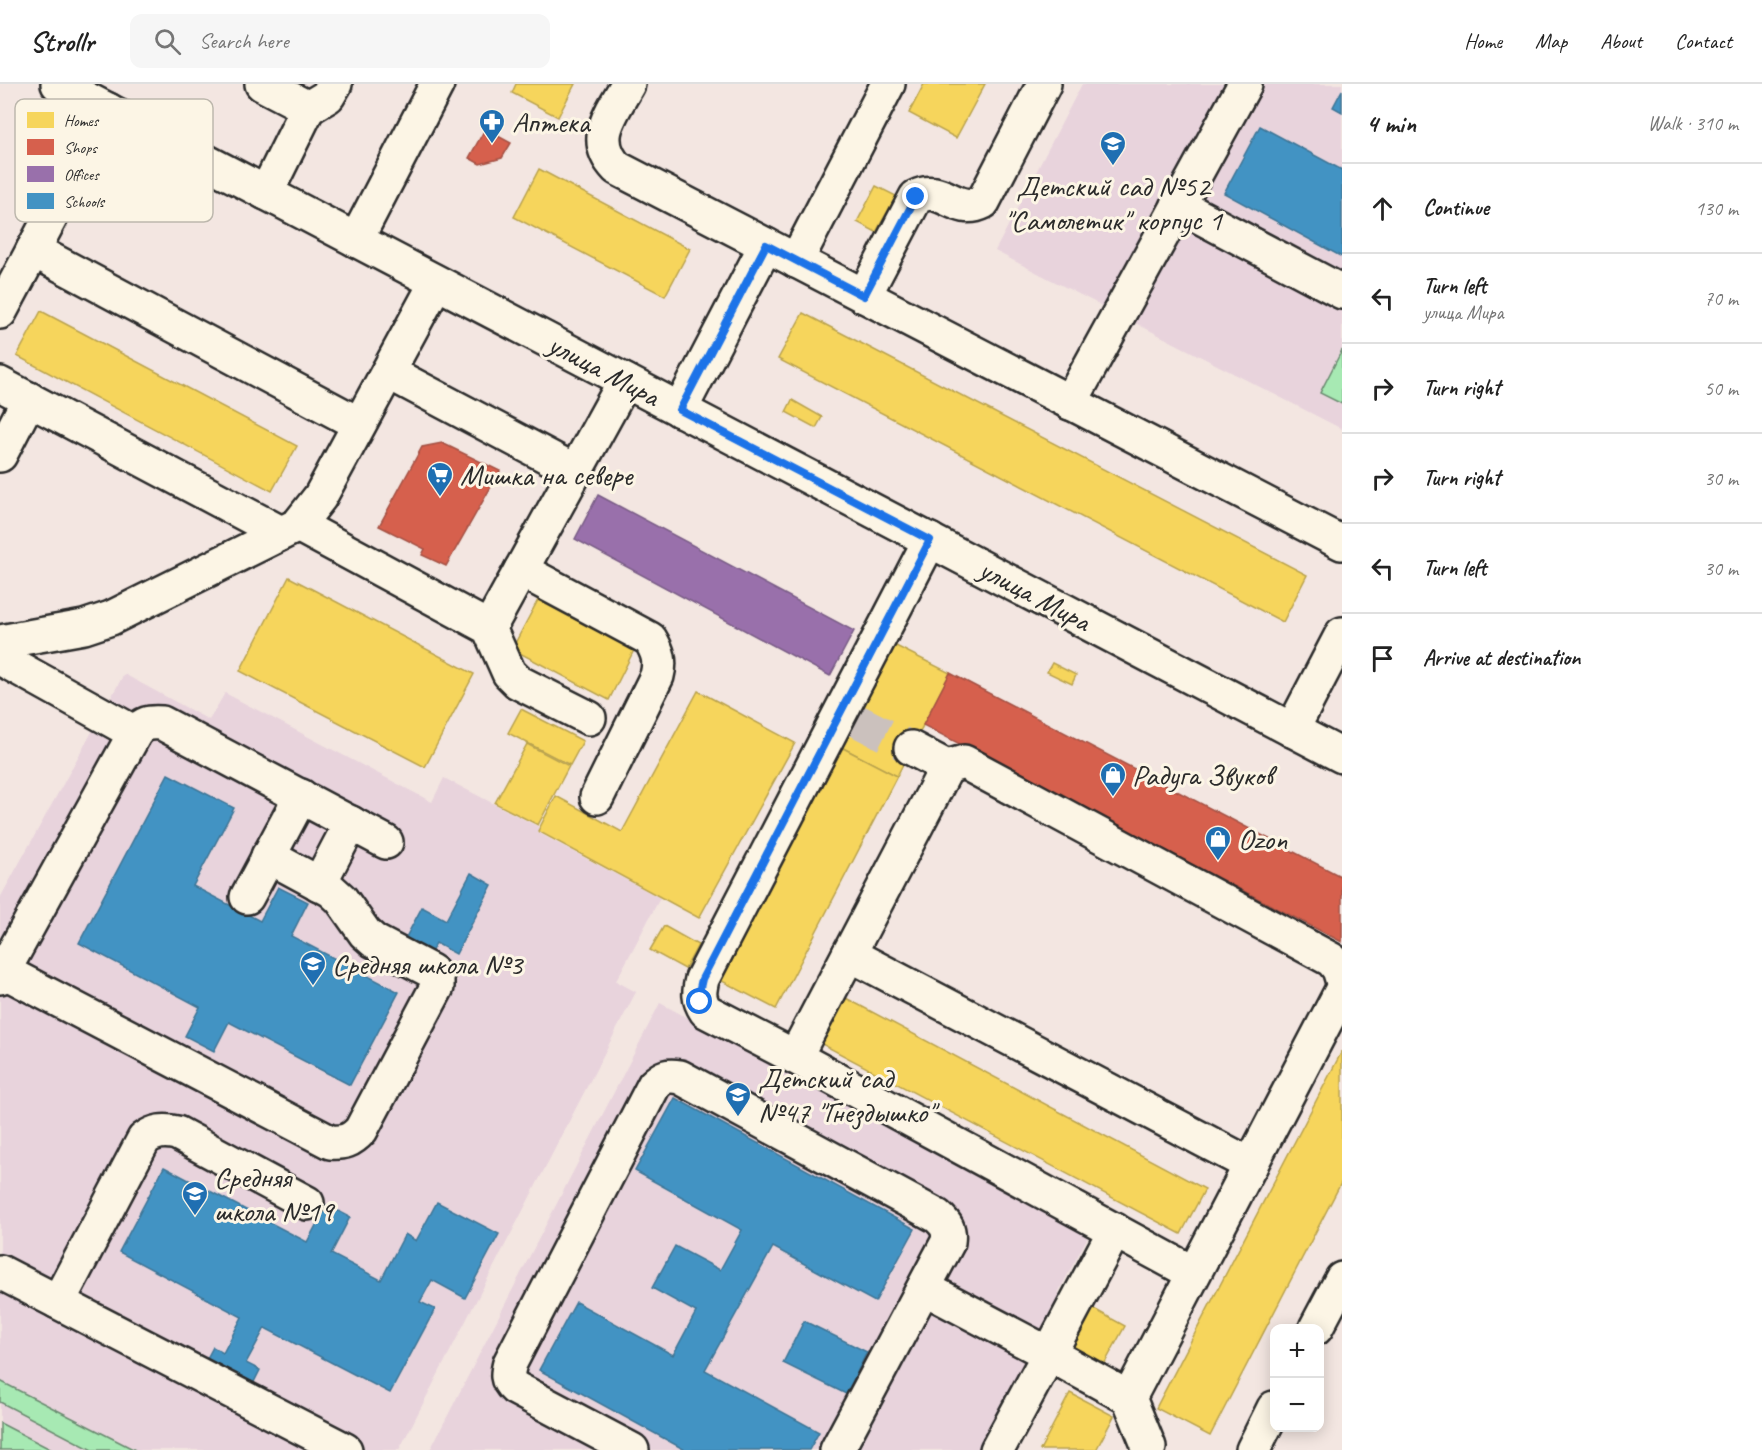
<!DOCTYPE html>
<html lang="en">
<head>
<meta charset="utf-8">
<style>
  body { margin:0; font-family:Caveat,sans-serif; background:#f6f6f6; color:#222 }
  .controls { position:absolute; right:18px; bottom:18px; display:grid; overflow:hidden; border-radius:12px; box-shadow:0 3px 15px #0003 }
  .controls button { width:54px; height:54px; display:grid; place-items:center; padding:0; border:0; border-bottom:2px solid #e0e0e0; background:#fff; color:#222; font:30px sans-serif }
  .stop { position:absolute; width:18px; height:18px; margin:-14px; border:4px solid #1a73e8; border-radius:50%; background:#fff }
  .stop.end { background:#1a73e8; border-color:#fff; box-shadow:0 2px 6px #0008 }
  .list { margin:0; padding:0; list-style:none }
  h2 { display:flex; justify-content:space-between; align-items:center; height:78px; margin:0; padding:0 24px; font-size:26px }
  h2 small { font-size:20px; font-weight:400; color:#767676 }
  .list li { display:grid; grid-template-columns:39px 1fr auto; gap:18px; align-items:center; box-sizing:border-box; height:90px; padding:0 24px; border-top:2px solid #e0e0e0 }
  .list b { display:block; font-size:22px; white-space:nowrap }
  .list p { margin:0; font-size:20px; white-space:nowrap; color:#767676 }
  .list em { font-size:20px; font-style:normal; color:#767676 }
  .icon { flex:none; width:33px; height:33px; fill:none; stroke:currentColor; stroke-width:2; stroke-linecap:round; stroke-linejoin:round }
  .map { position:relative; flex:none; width:1342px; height:1366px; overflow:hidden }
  header { display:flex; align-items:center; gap:36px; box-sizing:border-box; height:84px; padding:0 30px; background:#fff; border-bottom:2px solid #e0e0e0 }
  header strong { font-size:28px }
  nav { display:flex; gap:33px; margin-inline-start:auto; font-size:21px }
  .search { width:420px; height:54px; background:#f6f6f6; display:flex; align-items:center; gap:15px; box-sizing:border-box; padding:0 21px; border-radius:12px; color:#767676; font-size:22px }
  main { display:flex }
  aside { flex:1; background:#fff }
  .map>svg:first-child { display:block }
  .built { fill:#e8d3dc }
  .green { fill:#a7e9b3; stroke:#698a6f; stroke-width:1.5 }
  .homes { fill:#f6d55c; stroke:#b9a24d; stroke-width:1.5 }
  .shops { fill:#d6604d; stroke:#a35043; stroke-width:1.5 }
  .offices { fill:#9970ab; stroke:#785b85; stroke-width:1.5 }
  .schools { fill:#4393c3; stroke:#3c7495; stroke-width:1.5 }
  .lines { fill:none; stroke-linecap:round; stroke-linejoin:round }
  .minor-tunnel { stroke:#cbc1bd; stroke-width:33; stroke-dasharray:33 16; stroke-linecap:butt }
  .minor-casing { stroke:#2b2b2b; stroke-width:38 }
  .major-casing { stroke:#2b2b2b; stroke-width:38 }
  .minor { stroke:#fcf5e5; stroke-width:33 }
  .major { stroke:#fcf5e5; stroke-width:33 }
  .route { stroke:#1a73e8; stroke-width:8 }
  .labels { text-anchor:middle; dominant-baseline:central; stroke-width:6; stroke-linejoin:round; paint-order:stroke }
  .poi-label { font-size:30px; fill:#2b2b2b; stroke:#fcf5e5; text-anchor:start }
  .street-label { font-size:30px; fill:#2b2b2b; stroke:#fcf5e5 }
  .key { fill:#fcf5e5; stroke:#bdb8ad; stroke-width:1.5 }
  .key-label { font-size:16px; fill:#2b2b2b }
</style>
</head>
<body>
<header>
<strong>Strollr</strong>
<div class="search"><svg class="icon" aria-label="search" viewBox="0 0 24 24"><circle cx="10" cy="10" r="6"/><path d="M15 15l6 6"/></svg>Search here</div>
<nav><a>Home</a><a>Map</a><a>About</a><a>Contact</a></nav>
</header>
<main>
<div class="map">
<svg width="1342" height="1366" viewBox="0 0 1342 1366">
  <rect width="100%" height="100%" fill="#f3e6e1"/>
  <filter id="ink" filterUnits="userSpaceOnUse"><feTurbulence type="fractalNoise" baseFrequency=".0167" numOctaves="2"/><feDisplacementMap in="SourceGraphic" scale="12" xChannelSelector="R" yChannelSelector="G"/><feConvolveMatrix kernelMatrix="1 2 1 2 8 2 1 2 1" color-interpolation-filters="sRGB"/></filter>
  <g filter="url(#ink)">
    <g class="built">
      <path d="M 1082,0 L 1342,0 L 1342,345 L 995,167 Z"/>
      <path d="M 124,590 L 209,636 L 225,609 L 432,718 L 444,694 L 539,743 L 537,748 L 660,814 L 616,897 L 636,908 L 399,1366 L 0,1366 L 0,814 Z"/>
      <path d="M 660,919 L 1090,1149 L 1058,1209 L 1061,1219 L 983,1366 L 430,1366 Z"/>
    </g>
    <g class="green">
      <path d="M 1342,266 L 1342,320 L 1320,309 Z"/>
      <path d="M 0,1297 L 135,1366 L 92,1366 L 0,1318 Z"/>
      <path d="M 0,1339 L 52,1366 L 0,1366 Z"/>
    </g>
    <g class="homes">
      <path d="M 516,0 L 575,0 L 558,33 L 512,9 Z"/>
      <path d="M 924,0 L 985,0 L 956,54 L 909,29 Z"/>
      <path d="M 539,85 L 690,165 L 665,212 L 514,133 Z"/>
      <path d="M 876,102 L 896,112 L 876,148 L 857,138 Z"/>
      <path d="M 41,227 L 297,362 L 272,407 L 17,272 Z"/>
      <path d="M 803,229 L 1307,491 L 1283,538 L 778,275 Z"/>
      <path d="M 792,316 L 822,333 L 816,344 L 786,328 Z"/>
      <path d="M 289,493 L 474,590 L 425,683 L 240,587 Z"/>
      <path d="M 538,516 L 634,566 L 609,616 L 512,565 Z"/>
      <path d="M 894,561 L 950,589 L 897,692 L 841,663 Z"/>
      <path d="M 1052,579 L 1076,591 L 1072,600 L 1047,588 Z"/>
      <path d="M 698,607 L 795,659 L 699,834 L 538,747 L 556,712 L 622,748 Z"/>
      <path d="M 521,625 L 583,657 L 570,681 L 508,649 Z"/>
      <path d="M 527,660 L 569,682 L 538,741 L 495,719 Z"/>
      <path d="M 841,663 L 897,692 L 776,925 L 720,896 Z"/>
      <path d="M 664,842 L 698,861 L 685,885 L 650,866 Z"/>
      <path d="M 842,912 L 1205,1105 L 1181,1150 L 818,958 Z"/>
      <path d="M 1342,967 L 1342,1097 L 1210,1352 L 1156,1324 Z"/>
      <path d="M 1092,1224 L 1125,1242 L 1101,1286 L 1069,1268 Z"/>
      <path d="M 1070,1309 L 1114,1332 L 1096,1366 L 1040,1366 Z"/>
    </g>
    <g class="shops">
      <path d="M 485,45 L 511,59 L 502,74 L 480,80 L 469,74 Z"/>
      <path d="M 442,359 L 500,387 L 446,482 L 422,471 L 425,465 L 379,442 L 422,363 Z"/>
      <path d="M 950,589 L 1342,793 L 1342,858 L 923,641 Z"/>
    </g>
    <path class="offices" d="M 598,411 L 854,547 L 830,592 L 575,455 Z"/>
    <g class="schools">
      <path d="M 1342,6 L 1342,28 L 1333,23 Z"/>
      <path d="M 1260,42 L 1342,86 L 1342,173 L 1224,109 Z"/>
      <path d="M 168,690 L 234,724 L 193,802 L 260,837 L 278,803 L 308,818 L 291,852 L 399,908 L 350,1001 L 229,938 L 214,967 L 185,952 L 200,923 L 79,859 Z"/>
      <path d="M 471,789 L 492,801 L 456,870 L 436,859 L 429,872 L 403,859 L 422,823 L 446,836 Z"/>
      <path d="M 675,1014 L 915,1145 L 875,1218 L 773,1163 L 705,1286 L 819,1348 L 809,1366 L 685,1366 L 539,1286 L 576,1218 L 673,1271 L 696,1228 L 652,1204 L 675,1162 L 720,1186 L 742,1146 L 635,1087 Z"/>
      <path d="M 164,1083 L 307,1158 L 327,1121 L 350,1133 L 331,1170 L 381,1196 L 405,1150 L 416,1157 L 437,1118 L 499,1150 L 465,1214 L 432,1196 L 420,1218 L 435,1225 L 390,1309 L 265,1244 L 246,1279 L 260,1286 L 251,1304 L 204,1280 L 213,1263 L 223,1269 L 242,1233 L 119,1168 Z"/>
      <path d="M 804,1237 L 867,1268 L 846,1310 L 783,1279 Z"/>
    </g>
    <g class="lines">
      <path class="minor-tunnel" d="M 856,636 L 911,664"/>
      <defs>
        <g id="minor">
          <path d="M 262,0 L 308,24 L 328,12 L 335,0"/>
          <path d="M 628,0 C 612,29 589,55 617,84 L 1342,459"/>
          <path d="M 266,109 L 308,24"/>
          <path d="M 1178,121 L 1342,208"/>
          <path d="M 356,156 L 437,0"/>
          <path d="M 33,166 L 359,340"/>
          <path d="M 796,177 L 888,0"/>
          <path d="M 864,212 L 916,113 C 943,99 955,132 983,118 L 1044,0"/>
          <path d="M 0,228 L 108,26"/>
          <path d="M 388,288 L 575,387"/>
          <path d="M 0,300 L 281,449"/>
          <path d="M 1070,319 L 1245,0"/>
          <path d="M 680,326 L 766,161"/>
          <path d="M 0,371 L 29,315"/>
          <path d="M 298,441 L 489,544 L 509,589 L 518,598 L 589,634"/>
          <path d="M 521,486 L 650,555 C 658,568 661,577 657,592 L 597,713"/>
          <path d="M 489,544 L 625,297"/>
          <path d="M 0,558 L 84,543 L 111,534 L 298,441 L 320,413 L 436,199"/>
          <path d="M 0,574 L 135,649"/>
          <path d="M 1292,646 L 1342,550"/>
          <path d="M 911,664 L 947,683 L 964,678 L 1332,876 L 1339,885 L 1342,895"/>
          <path d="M 947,683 L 795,973 L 1193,1189"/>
          <path d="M 319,800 L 351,739"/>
          <path d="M 247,813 L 301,712"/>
          <path d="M 849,870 L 1251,1081"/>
          <path d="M 3,887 L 330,1058 C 344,1059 351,1057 361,1046 L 437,903 L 437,895 L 431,887 L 374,857 L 365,849 L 341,815 L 331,806 L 268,772"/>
          <path d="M 0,893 L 135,649 C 143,639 149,638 162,639 L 386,758"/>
          <path d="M 795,973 L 706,927 C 698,915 699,908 702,895 L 930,456"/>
          <path d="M 0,1188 L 345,1366"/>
          <path d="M 924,1204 L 1049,1270 L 1115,1146"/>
          <path d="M 58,1218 L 144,1055 C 155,1047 164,1046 177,1049 L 307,1119"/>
          <path d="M 1316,1244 L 1342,1195"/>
          <path d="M 1129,1314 L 1342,906"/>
          <path d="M 632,1366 L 515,1304 C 506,1296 507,1290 510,1279 L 654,1001 C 663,992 668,991 680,993 L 937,1132 C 946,1140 950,1145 948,1158 L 837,1366"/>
          <path d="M 997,1366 L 1049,1270 L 1129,1314 L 1149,1363 L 1148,1366"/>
          <path d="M 1253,1366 L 1274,1324"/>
        </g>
        <path id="major" d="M 58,0 L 1342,672"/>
      </defs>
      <use href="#minor" class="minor-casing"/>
      <use href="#major" class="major-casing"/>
      <use href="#minor" class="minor"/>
      <use href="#major" class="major"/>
    </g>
  </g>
  <g class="lines" filter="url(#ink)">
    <path class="route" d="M 700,918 L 699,908 L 702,895 L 930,456 L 680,326 L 766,161 L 864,212 L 916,113"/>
  </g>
  <defs>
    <symbol id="pharmacy-pin" viewBox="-11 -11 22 30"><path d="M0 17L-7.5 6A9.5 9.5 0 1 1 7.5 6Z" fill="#1f6fb2" stroke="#fcf5e5"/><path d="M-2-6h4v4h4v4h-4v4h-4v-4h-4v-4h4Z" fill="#fff"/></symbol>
    <symbol id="school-pin" viewBox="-11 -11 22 30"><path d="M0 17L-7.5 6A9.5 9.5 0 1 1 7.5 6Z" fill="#1f6fb2" stroke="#fcf5e5"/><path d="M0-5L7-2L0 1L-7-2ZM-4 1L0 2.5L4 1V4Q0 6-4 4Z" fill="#fff"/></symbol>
    <symbol id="supermarket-pin" viewBox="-11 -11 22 30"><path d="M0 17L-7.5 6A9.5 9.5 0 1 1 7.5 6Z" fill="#1f6fb2" stroke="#fcf5e5"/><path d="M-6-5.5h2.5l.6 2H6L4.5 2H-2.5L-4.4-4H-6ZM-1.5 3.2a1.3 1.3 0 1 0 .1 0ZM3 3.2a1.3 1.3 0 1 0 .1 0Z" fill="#fff"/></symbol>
    <symbol id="shop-pin" viewBox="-11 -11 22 30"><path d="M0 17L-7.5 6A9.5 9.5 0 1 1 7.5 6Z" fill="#1f6fb2" stroke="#fcf5e5"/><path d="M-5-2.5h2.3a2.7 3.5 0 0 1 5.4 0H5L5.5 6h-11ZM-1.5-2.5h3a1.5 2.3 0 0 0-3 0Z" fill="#fff"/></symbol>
  </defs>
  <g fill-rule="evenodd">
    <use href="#pharmacy-pin" x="477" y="23" width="30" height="40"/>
    <use href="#school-pin" x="1098" y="45" width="30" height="40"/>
    <use href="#supermarket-pin" x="425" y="376" width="30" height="40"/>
    <use href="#shop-pin" x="1098" y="676" width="30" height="40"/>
    <use href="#shop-pin" x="1203" y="740" width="30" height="40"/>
    <use href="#school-pin" x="298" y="865" width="30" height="40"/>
    <use href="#school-pin" x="723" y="996" width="30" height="40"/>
    <use href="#school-pin" x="180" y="1095" width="30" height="40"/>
  </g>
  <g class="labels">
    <g class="poi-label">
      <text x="512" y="38">Аптека</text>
      <text x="1113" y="102" text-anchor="middle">Детский сад №52<tspan x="1113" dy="34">"Самолетик" корпус 1</tspan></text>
      <text x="460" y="391">Мишка на севере</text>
      <text x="1132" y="691">Радуга Звуков</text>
      <text x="1238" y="755">Ozon</text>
      <text x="332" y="880">Средняя школа №3</text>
      <text x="758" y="994">Детский сад<tspan x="758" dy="34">№47 "Гнездышко"</tspan></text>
      <text x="214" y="1093">Средняя<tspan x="214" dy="34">школа №19</tspan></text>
    </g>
    <g class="street-label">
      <text transform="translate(604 286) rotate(28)">улица Мира</text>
      <text transform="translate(1035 511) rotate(28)">улица Мира</text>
    </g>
  </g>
  <rect x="15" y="15" width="198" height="123" rx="9" class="key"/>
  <rect x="27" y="28" width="27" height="16" fill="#f6d55c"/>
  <rect x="27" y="55" width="27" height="16" fill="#d6604d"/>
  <rect x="27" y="82" width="27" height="16" fill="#9970ab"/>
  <rect x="27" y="109" width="27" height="16" fill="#4393c3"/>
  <g class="key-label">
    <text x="64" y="42">Homes</text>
    <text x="64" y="69">Shops</text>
    <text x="64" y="96">Offices</text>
    <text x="64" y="123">Schools</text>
  </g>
</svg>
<div class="controls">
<button>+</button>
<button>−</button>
</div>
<div class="stop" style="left:700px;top:918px"></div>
<div class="stop end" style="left:916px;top:113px"></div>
</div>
<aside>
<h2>4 min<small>Walk · 310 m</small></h2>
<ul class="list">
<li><svg class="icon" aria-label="ahead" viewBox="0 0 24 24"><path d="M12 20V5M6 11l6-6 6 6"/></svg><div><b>Continue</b></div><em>130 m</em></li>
<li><svg class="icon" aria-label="left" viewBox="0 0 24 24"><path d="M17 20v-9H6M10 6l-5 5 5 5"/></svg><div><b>Turn left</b><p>улица Мира</p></div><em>70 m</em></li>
<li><svg class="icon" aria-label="right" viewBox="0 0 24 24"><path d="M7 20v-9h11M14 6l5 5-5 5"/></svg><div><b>Turn right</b></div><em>50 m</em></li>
<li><svg class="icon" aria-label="right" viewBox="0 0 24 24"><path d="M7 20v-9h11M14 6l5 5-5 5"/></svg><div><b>Turn right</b></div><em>30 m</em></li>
<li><svg class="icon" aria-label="left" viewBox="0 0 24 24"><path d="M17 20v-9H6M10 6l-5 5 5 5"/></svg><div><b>Turn left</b></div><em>30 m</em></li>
<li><svg class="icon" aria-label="arrive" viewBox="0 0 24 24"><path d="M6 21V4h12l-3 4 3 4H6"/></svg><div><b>Arrive at destination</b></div></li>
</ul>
</aside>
</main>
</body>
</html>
